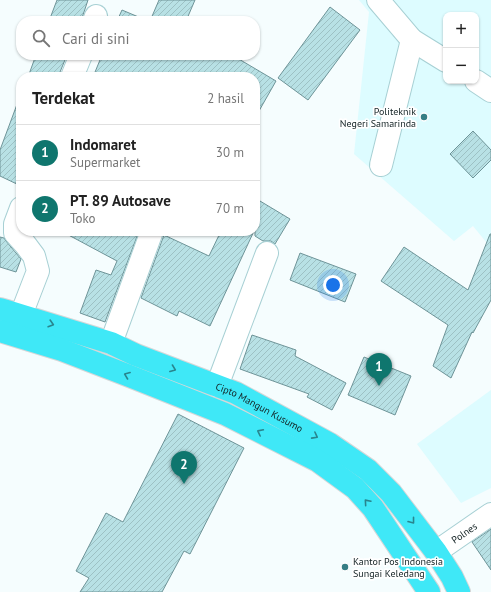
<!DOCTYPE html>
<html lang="id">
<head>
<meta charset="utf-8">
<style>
  body { margin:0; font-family:"PT Sans",sans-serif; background:#f2f2f2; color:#222 }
  .controls { position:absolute; right:12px; top:12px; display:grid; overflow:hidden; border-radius:8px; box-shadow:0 1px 3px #0004 }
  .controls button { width:36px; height:36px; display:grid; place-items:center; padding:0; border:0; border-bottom:1px solid #e0e0e0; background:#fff; color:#222; font:20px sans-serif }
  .you { position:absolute; left:333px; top:285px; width:14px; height:14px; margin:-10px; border:3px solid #fff; border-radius:50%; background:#1a73e8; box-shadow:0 0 0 6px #1a73e833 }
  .badge { display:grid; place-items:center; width:26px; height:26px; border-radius:50%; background:#0f766e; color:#fff; font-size:13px; font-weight:700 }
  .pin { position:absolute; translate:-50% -33px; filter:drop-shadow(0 1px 2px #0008) }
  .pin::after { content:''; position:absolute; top:21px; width:14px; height:12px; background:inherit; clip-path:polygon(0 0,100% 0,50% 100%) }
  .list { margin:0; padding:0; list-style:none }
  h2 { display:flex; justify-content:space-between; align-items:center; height:52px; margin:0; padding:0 16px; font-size:17px }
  h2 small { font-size:13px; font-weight:400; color:#767676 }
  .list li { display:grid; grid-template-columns:26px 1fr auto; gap:12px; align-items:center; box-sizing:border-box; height:56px; padding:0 16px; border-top:1px solid #e0e0e0 }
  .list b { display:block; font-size:15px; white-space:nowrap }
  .list p { margin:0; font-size:13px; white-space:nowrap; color:#767676 }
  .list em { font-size:13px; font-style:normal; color:#767676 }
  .icon { flex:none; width:22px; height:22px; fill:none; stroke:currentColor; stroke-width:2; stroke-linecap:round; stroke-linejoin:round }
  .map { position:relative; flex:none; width:491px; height:592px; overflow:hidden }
  .search { position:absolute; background:#fff; box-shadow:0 1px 3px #0004; left:16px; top:16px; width:244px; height:44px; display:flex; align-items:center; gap:10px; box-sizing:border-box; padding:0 14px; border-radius:16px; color:#767676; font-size:15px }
  .panel { position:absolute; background:#fff; box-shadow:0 1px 3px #0004; left:16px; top:72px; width:244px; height:164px; border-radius:16px }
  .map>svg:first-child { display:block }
  .built { fill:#ddfcff; fill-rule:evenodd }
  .building { fill:url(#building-hatch); stroke:#6e9498 }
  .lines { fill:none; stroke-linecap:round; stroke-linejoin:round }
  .minor-casing { stroke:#a7d0d4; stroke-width:24 }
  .highway-casing { stroke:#d5d7d8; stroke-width:24 }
  .minor { stroke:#fff; stroke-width:22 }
  .highway { stroke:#3fe8f7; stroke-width:22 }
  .oneway { stroke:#29858e }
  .poi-dot { fill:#367e85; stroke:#fff; stroke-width:1.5 }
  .labels { text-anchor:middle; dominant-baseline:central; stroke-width:3.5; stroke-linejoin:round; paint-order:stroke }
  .poi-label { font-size:10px; fill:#132224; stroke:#fff; text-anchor:end }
  .street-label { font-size:10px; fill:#132224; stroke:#fff }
</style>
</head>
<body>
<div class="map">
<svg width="491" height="592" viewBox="0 0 491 592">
  <defs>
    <pattern id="building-hatch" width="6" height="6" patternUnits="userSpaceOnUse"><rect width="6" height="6" fill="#b8e1e5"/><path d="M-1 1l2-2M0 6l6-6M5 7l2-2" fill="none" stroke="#9dc1c4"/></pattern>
  </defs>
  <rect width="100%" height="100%" fill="#f5fdfe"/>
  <g class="built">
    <path d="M 359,0 L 491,0 L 491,248 L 473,226 L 454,241 L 354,154 L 369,12 ZM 446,15 L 476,15 L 476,81 L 446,81 Z"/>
    <path d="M 491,390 L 491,488 L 461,503 L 417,444 Z"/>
  </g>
  <g class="building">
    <path d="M 57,0 L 88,0 L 81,21 L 49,21 Z"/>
    <path d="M 159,0 L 195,0 L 186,21 L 150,21 Z"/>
    <path d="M 330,7 L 360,30 L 308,100 L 278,78 Z"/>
    <path d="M 122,10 L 148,21 L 117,21 Z"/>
    <path d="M 36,55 L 67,55 L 60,72 L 60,77 L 28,77 Z"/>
    <path d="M 102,55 L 232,55 L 276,81 L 255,118 L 255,77 L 93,77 Z"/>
    <path d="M 19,99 L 21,99 L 21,186 L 0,176 L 0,150 Z"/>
    <path d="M 473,131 L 491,150 L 491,160 L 473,178 L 450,154 Z"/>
    <path d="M 255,198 L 290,219 L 275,244 L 271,241 L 263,241 L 255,236 Z"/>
    <path d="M 61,231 L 139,231 L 105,322 L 80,313 L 96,270 L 111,275 L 117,261 Z"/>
    <path d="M 221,231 L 254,231 L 210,326 L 179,311 L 177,316 L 141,298 L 164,235 L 209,256 Z"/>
    <path d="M 490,234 L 491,234 L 491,300 L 473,333 L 472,332 L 451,378 L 433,366 L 448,325 L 381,281 L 404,247 L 468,290 Z"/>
    <path d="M 0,237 L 4,238 L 6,241 L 21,259 L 16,272 L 0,267 Z"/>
    <path d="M 300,253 L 356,274 L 345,302 L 290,280 Z"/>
    <path d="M 252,335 L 296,350 L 295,356 L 346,383 L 332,410 L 307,397 L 309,394 L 240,369 Z"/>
    <path d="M 364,357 L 411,376 L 395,415 L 348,395 Z"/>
    <path d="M 178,414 L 244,448 L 190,554 L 184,551 L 162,592 L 80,592 L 89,578 L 76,571 L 106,513 L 123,522 Z"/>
    <path d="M 491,529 L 491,570 L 472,542 Z"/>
  </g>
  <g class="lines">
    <defs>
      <g id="minor">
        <path d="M 378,0 L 412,40 L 446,61"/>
        <path d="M 94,21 L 96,16"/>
        <path d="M 72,77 L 81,55"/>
        <path d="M 476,81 L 491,91"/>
        <path d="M 381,165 L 412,40"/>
        <path d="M 21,208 L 15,224 L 15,233 L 25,244 L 34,256 L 38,271 L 21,315"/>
        <path d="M 111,343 L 152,231"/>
        <path d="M 217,386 L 267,253"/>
        <path id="s1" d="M 436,552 L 491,514"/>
      </g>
      <g id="highway">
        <path id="s2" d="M 0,309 L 7,311 L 111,343 L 136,355 L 236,393 L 330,444 L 368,470 L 391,493 L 436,552 L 452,577 L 459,592"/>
        <path d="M 0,331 L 62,350 L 127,375 L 225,414 L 318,461 L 355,488 L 373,508 L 429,592"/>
      </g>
    </defs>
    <use href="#minor" class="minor-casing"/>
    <use href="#highway" class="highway-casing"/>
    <use href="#minor" class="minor"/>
    <use href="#highway" class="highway"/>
  </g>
  <defs><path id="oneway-chevron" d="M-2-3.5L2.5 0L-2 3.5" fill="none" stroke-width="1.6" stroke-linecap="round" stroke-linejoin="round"/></defs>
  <g class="oneway">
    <use href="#oneway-chevron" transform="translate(51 324) rotate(17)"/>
    <use href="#oneway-chevron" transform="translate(173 369) rotate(21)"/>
    <use href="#oneway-chevron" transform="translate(127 375) rotate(-159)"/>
    <use href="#oneway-chevron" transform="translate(260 432) rotate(-153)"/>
    <use href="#oneway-chevron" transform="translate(315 436) rotate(28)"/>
    <use href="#oneway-chevron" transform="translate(367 502) rotate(-131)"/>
    <use href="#oneway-chevron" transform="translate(412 521) rotate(52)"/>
  </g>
  <g class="poi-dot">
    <circle cx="424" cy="117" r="4"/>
    <circle cx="345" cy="567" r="4"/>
  </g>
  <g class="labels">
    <g class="poi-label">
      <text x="416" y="111">Politeknik<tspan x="416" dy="12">Negeri Samarinda</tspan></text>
      <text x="353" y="561" text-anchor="start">Kantor Pos Indonesia<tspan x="353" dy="12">Sungai Keledang</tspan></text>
    </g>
    <g class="street-label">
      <text stroke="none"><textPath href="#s2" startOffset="278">Cipto Mangun Kusumo</textPath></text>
      <text stroke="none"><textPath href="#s1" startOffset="34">Polnes</textPath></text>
    </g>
  </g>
</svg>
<div class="controls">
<button>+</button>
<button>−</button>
</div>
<div class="you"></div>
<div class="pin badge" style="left:379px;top:386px">1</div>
<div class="pin badge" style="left:184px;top:484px">2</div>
<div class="search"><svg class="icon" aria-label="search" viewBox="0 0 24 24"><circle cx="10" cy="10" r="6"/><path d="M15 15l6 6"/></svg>Cari di sini</div>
<section class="panel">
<h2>Terdekat<small>2 hasil</small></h2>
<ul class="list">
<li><span class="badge">1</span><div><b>Indomaret</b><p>Supermarket</p></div><em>30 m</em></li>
<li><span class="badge">2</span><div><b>PT. 89 Autosave</b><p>Toko</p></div><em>70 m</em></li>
</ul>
</section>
</div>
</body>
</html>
